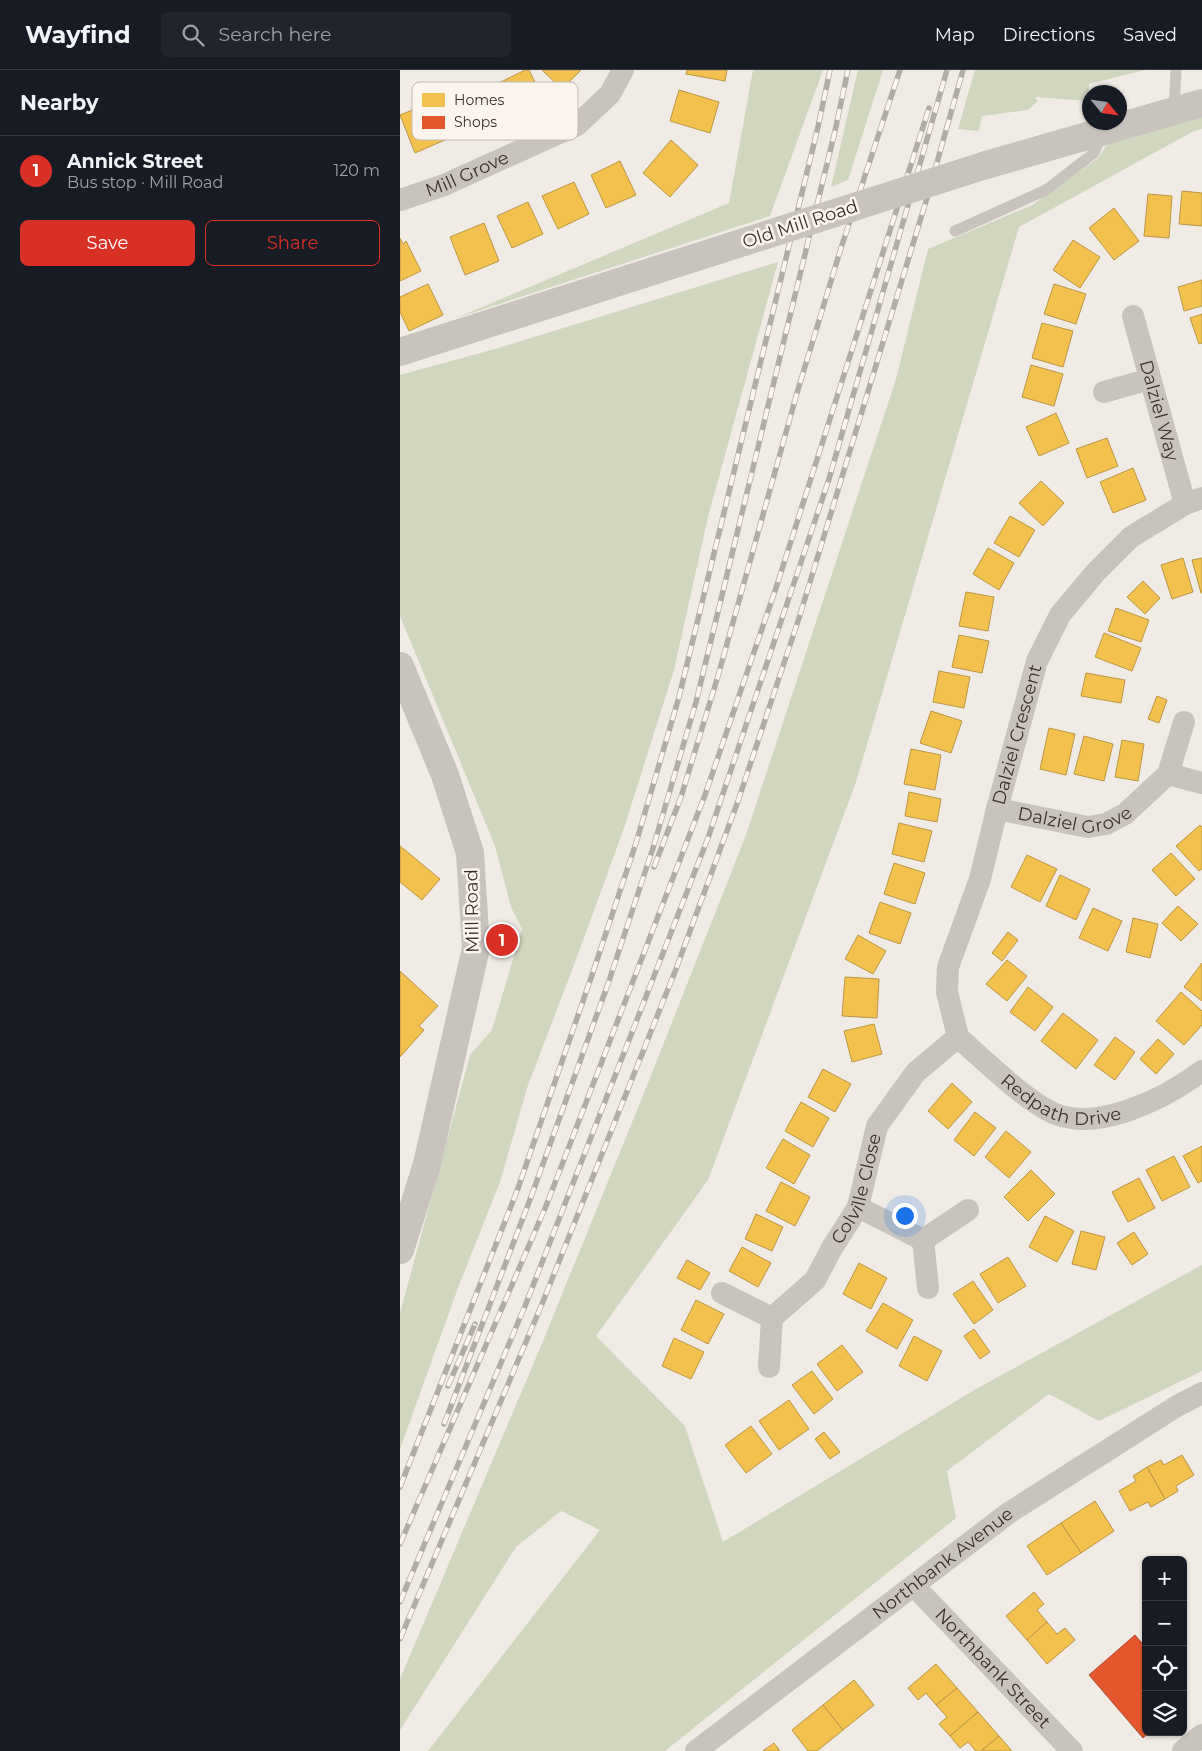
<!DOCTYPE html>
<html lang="en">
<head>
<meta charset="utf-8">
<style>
  body { margin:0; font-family:Montserrat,sans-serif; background:#20242c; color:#f1f3f6 }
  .controls { position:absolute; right:15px; bottom:15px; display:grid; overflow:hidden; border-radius:8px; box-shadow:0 1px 4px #0004 }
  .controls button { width:45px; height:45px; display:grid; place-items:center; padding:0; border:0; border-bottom:1px solid #363941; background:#171b24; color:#f1f3f6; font:25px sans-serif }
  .compass { position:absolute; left:682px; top:15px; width:45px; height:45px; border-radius:50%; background:#171b24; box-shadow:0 1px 4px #0004; rotate:119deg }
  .you { position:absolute; left:504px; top:1145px; width:18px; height:18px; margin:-12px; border:4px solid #fff; border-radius:50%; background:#1a73e8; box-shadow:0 0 0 8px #1a73e833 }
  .badge { display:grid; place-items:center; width:32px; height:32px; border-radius:50%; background:#d93025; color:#fff; font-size:16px; font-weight:700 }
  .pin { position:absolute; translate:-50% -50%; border:2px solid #fff; box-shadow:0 1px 5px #0006 }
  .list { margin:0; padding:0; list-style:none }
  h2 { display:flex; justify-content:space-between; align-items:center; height:65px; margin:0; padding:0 20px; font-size:21px }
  h2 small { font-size:16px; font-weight:400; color:#9ea1a6 }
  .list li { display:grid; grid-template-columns:32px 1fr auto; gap:15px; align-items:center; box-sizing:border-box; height:70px; padding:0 20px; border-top:1px solid #363941 }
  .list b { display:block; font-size:19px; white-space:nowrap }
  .list p { margin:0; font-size:16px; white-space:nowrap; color:#9ea1a6 }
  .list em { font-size:16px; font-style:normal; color:#9ea1a6 }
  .actions { display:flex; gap:10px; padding:15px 20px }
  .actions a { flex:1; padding:11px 0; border:1px solid #d93025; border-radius:8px; text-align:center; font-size:18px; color:#d93025 }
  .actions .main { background:#d93025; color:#fff }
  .icon { flex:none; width:28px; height:28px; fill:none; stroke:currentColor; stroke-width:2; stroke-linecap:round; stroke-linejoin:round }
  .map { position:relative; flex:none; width:802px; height:1681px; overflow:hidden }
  header { display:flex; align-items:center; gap:30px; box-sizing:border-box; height:70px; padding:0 25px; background:#171b24; border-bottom:1px solid #363941 }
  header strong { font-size:24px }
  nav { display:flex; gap:28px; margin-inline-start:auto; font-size:18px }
  .search { width:350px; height:45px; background:#20242c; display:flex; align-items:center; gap:12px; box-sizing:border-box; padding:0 18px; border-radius:8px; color:#9ea1a6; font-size:19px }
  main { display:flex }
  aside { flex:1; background:#171b24 }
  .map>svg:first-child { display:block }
  .green { fill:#d1d6bf }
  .homes { fill:#f2c14e; stroke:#bb9644 }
  .shops { fill:#e4572e; stroke:#b14b2d }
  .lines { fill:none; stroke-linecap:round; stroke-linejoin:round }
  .service { stroke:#c9c3be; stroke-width:11 }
  .minor { stroke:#c9c3be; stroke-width:22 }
  .tertiary { stroke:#c9c3be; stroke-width:28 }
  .rail-casing { stroke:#b1aca8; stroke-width:5.5 }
  .rail { stroke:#fbf5ee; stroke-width:4; stroke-dasharray:11; stroke-linecap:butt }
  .tertiary-bridge { stroke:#c9c3be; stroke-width:28 }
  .labels { text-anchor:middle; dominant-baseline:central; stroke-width:5; stroke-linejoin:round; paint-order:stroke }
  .street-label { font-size:18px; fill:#3b302b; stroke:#fbf5ee }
  .key { fill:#fbf5ee; stroke:#c1bab4; stroke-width:1 }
  .key-label { font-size:14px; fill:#3b302b }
</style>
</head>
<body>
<header>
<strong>Wayfind</strong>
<div class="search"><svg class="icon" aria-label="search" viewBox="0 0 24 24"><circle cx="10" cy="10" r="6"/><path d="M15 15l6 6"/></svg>Search here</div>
<nav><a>Map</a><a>Directions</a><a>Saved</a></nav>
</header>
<main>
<aside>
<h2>Nearby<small></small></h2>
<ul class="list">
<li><span class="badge">1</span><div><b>Annick Street</b><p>Bus stop · Mill Road</p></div><em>120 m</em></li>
</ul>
<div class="actions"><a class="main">Save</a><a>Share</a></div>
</aside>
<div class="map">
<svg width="802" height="1681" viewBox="0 0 802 1681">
  <rect width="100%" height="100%" fill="#f0ebe5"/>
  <g class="green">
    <path d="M 353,0 L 423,0 L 370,146 L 56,248 L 329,133 Z"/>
    <path d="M 458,0 L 483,0 L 448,110 L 431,117 Z"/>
    <path d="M 575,0 L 745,0 L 689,14 L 689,31 L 635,27 L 638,31 L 628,40 L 582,46 L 579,61 L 558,59 Z"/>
    <path d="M 802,43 L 802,59 L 794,61 L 619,157 L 456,712 L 308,1110 L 196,1266 L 285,1356 L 323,1472 L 576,1319 L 802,1195 L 802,1301 L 699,1351 L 649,1324 L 547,1401 L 556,1448 L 265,1681 L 28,1681 L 200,1460 L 161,1441 L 116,1477 L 0,1660 L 0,1609 L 143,1271 L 244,1023 L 346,765 L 496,309 L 528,179 L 632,135 L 698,88 L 710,70 Z"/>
    <path d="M 378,192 L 308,447 L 274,600 L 223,761 L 174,895 L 128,1015 L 100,1112 L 59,1215 L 0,1379 L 0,1243 L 70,985 L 92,960 L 122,859 L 111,837 L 95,776 L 0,546 L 0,305 L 95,279 Z"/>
  </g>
  <g class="homes">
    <path d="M 125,0 L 129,0 L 143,28 L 112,44 L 97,14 Z"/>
    <path d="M 142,0 L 181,0 L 162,19 Z"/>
    <path d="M 287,0 L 327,0 L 325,11 L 286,4 Z"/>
    <path d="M 279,20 L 319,32 L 310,63 L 270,51 Z"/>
    <path d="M 30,33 L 45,70 L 15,83 L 0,45 Z"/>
    <path d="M 271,70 L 298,95 L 270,127 L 243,103 Z"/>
    <path d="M 220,91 L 236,125 L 206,138 L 191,105 Z"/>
    <path d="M 174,112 L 189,144 L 158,159 L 142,126 Z"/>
    <path d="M 782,121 L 802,123 L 802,156 L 779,154 Z"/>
    <path d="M 748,124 L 772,126 L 769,168 L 744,166 Z"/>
    <path d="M 128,132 L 143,164 L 112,178 L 97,146 Z"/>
    <path d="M 714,138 L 739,171 L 714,190 L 689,158 Z"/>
    <path d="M 84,153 L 99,191 L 65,205 L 50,167 Z"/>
    <path d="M 0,168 L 3,174 L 6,171 L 21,201 L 0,211 Z"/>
    <path d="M 673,170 L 700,187 L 680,218 L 653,200 Z"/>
    <path d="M 802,210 L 802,236 L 784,241 L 778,217 Z"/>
    <path d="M 28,214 L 43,245 L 9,261 L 0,242 L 0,227 Z"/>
    <path d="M 654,214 L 686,224 L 676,254 L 644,244 Z"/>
    <path d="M 802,244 L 802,273 L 799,274 L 790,248 Z"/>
    <path d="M 642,253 L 673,261 L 663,297 L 632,288 Z"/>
    <path d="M 631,295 L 663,304 L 654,336 L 622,327 Z"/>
    <path d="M 656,343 L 669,373 L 639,386 L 626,357 Z"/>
    <path d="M 707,368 L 718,396 L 687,408 L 676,379 Z"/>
    <path d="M 733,398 L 746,430 L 713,443 L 700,412 Z"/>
    <path d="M 641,411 L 664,433 L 643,456 L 619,433 Z"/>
    <path d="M 610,446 L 635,460 L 619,487 L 594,473 Z"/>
    <path d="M 588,478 L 614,493 L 599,520 L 573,504 Z"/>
    <path d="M 783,488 L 793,522 L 772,529 L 761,495 Z"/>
    <path d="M 802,488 L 802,523 L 801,523 L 792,490 Z"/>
    <path d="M 743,511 L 760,528 L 745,544 L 727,527 Z"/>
    <path d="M 566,522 L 594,527 L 588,561 L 559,556 Z"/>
    <path d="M 716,538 L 749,550 L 741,572 L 708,561 Z"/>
    <path d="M 704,563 L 741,578 L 732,601 L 695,587 Z"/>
    <path d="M 559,565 L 589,571 L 582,603 L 552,597 Z"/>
    <path d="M 539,601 L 570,607 L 564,638 L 533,632 Z"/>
    <path d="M 686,603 L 725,610 L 721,633 L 681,626 Z"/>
    <path d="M 757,626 L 767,630 L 759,653 L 748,649 Z"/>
    <path d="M 531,641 L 562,651 L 551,683 L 520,673 Z"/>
    <path d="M 649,658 L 675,664 L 666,705 L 640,699 Z"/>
    <path d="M 684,666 L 713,674 L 704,711 L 674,704 Z"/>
    <path d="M 722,670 L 744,674 L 738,711 L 715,707 Z"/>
    <path d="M 511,679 L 541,685 L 535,720 L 504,714 Z"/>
    <path d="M 509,722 L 541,729 L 537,752 L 505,746 Z"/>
    <path d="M 499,753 L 532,761 L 524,792 L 492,784 Z"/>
    <path d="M 800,755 L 802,757 L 802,799 L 799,801 L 776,776 Z"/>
    <path d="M 0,776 L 40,809 L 22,830 L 0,812 Z"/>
    <path d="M 771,783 L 795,809 L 776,826 L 752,800 Z"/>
    <path d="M 627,785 L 657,799 L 640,832 L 611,817 Z"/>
    <path d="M 494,793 L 525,803 L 515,834 L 484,824 Z"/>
    <path d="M 660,805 L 690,819 L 676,850 L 646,836 Z"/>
    <path d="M 480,832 L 511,843 L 500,874 L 469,863 Z"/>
    <path d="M 778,836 L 798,854 L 781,871 L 762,853 Z"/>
    <path d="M 693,838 L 722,851 L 708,881 L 679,868 Z"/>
    <path d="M 733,848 L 758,854 L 750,888 L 726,882 Z"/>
    <path d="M 608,862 L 618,870 L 602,891 L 592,883 Z"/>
    <path d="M 458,865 L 486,881 L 473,904 L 445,889 Z"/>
    <path d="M 607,890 L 627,906 L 607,931 L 586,914 Z"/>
    <path d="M 802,893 L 802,931 L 784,917 Z"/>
    <path d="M 0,901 L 38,936 L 19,956 L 24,960 L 0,987 Z"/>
    <path d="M 445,907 L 479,909 L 477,948 L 442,946 Z"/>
    <path d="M 628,917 L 653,937 L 635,961 L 610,942 Z"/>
    <path d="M 781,922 L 802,941 L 802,955 L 784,975 L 756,951 Z"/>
    <path d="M 663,943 L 698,970 L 676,999 L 641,971 Z"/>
    <path d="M 474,954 L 482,984 L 452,992 L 444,961 Z"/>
    <path d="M 715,967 L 735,982 L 715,1010 L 694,995 Z"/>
    <path d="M 758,969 L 774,984 L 756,1004 L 740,989 Z"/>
    <path d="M 423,999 L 451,1014 L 435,1042 L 408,1027 Z"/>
    <path d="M 552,1013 L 572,1032 L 548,1059 L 528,1041 Z"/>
    <path d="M 401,1032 L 429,1048 L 413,1077 L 385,1061 Z"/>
    <path d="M 575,1042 L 596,1058 L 574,1086 L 554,1070 Z"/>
    <path d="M 606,1061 L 631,1082 L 609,1108 L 585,1087 Z"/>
    <path d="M 383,1069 L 410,1085 L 394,1114 L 366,1098 Z"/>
    <path d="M 802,1076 L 802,1111 L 798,1113 L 783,1086 Z"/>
    <path d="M 774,1086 L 790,1117 L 762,1131 L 746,1100 Z"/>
    <path d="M 631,1100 L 655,1124 L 628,1151 L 604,1127 Z"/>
    <path d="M 739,1108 L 755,1138 L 728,1152 L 712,1122 Z"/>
    <path d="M 381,1112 L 410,1127 L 395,1156 L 366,1141 Z"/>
    <path d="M 356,1144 L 383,1157 L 372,1181 L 345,1169 Z"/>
    <path d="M 645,1146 L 674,1161 L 657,1192 L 629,1177 Z"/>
    <path d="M 681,1161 L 705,1167 L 696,1200 L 672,1194 Z"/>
    <path d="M 734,1162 L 748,1184 L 732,1195 L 717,1173 Z"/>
    <path d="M 342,1177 L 371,1193 L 358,1217 L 329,1201 Z"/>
    <path d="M 608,1187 L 626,1216 L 598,1233 L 580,1204 Z"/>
    <path d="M 287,1190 L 310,1203 L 300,1220 L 277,1208 Z"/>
    <path d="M 459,1193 L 487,1208 L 471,1239 L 443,1224 Z"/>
    <path d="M 573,1211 L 593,1240 L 574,1254 L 553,1224 Z"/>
    <path d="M 296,1230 L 324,1244 L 308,1274 L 281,1260 Z"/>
    <path d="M 483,1233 L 513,1250 L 497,1279 L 466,1261 Z"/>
    <path d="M 574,1259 L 590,1282 L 580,1289 L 564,1266 Z"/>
    <path d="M 514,1266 L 542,1281 L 527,1311 L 499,1296 Z"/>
    <path d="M 274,1268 L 304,1282 L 291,1309 L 262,1296 Z"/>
    <path d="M 442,1275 L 463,1302 L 437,1321 L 417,1294 Z"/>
    <path d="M 412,1301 L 433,1329 L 414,1344 L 392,1315 Z"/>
    <path d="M 389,1330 L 409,1359 L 379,1380 L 359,1351 Z"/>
    <path d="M 351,1356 L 372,1384 L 346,1403 L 325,1375 Z"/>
    <path d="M 424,1362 L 440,1382 L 430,1389 L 415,1369 Z"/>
    <path d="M 782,1385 L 794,1405 L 776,1416 L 778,1421 L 765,1429 L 747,1397 L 761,1390 L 764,1395 Z"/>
    <path d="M 747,1397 L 765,1429 L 751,1437 L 748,1432 L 730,1441 L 719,1421 L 736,1411 L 733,1406 Z"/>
    <path d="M 695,1431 L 714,1461 L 681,1483 L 661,1453 Z"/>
    <path d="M 661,1453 L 681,1483 L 647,1505 L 627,1476 Z"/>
    <path d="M 634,1522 L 644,1534 L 637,1540 L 647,1552 L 627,1570 L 606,1546 Z"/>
    <path d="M 647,1552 L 657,1564 L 665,1558 L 675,1570 L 647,1594 L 627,1570 Z"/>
    <path d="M 536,1594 L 557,1618 L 536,1635 L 526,1623 L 518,1630 L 508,1618 Z"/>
    <path d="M 454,1610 L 474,1635 L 443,1660 L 423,1635 Z"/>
    <path d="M 557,1618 L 578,1642 L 550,1666 L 539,1654 L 547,1647 L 536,1635 Z"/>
    <path d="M 423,1635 L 443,1660 L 417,1681 L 408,1681 L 392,1660 Z"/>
    <path d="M 578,1642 L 599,1666 L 581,1681 L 576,1681 L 568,1672 L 560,1678 L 550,1666 Z"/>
    <path d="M 599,1666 L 612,1681 L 581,1681 Z"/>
    <path d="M 374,1673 L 380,1681 L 363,1681 Z"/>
  </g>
  <path class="shops" d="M 735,1565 L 746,1578 L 746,1662 L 750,1662 L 743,1668 L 689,1605 Z"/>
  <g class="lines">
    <g class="service">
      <path d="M 774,41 L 776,0"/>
      <path d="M 555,161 L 646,120 L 694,83 L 702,64"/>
    </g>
    <g class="minor">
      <path id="s1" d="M 0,130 L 44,115 L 177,55 L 210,24 L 223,0"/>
      <path id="s2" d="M 733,246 L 785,434"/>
      <path d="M 704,322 L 750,309"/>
      <path d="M 784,652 L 768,704 L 802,713"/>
      <path id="s3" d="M 597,739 L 688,757 L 706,754 L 725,744 L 768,704"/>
      <path id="s4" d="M 558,967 L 547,922 L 548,897 L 580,809 L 597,739 L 637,591 L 660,545 L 695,503 L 731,467 L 785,434 L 802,428"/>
      <path id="s5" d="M 558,967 C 585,991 616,1022 647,1040 C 693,1066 764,1029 802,1001"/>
      <path d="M 458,1137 L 523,1170"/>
      <path d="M 528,1218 L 523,1170 L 568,1140"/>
      <path d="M 322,1223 L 372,1248 L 369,1297"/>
      <path id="s6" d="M 372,1248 L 415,1210 L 432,1178 L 458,1137 L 477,1056 L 516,1002 L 558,967"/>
      <path id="s7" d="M 514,1516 L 672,1681"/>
      <path id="s8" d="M 296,1681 L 610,1442 L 777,1336 L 802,1323"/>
      <path d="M 783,1681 L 802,1665"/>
    </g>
    <g class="tertiary">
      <path d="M 586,95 L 802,33"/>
      <path d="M 0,282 L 344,172"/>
      <path d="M 0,596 L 45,705 L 70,783 L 76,878 L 27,1094 L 0,1180"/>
    </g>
    <defs>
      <g id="rail">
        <path d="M 254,797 L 281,727 L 318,606 L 397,323 L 441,178 L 500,0"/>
        <path d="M 48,1316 L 75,1254"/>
        <path d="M 44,1354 L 131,1127 L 209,911 L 253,778 L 296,632 L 435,61 L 448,0"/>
        <path d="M 0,1417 L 117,1121 L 192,905 L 236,773 L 279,627 L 418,57 L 430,0"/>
        <path d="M 0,1474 L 146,1136 L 305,725 L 377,515 L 529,38"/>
        <path d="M 0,1532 L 125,1236 L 308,768 L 429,409 L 547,0"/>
        <path d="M 0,1569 L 142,1234 L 276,899 L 338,731 L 399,548 L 527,128 L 563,0"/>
      </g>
    </defs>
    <use href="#rail" class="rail-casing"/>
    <use href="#rail" class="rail"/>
    <path class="tertiary-bridge" d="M 344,172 L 586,95"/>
  </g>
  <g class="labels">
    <g class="street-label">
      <text stroke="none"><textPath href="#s1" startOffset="72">Mill Grove</textPath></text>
      <text transform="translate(400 154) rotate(-18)">Old Mill Road</text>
      <text stroke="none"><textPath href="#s2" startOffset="98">Dalziel Way</textPath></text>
      <text stroke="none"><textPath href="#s4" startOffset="314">Dalziel Crescent</textPath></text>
      <text stroke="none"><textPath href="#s3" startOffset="80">Dalziel Grove</textPath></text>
      <text transform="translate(72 841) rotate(-91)">Mill Road</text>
      <text stroke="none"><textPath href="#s5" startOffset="126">Redpath Drive</textPath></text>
      <text stroke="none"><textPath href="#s6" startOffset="159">Colville Close</textPath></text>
      <text stroke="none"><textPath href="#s8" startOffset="310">Northbank Avenue</textPath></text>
      <text stroke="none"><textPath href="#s7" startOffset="114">Northbank Street</textPath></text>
    </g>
  </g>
  <rect x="12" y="12" width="166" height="58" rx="8" class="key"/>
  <rect x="22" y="23" width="23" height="14" fill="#f2c14e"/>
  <rect x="22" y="46" width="23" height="13" fill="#e4572e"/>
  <g class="key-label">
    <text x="54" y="35">Homes</text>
    <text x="54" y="57">Shops</text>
  </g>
</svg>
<div class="controls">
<button>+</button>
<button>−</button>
<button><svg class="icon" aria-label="locate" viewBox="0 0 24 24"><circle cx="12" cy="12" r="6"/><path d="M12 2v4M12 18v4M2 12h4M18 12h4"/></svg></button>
<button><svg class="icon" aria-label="layers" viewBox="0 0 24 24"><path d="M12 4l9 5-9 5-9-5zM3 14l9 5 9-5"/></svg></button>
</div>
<svg class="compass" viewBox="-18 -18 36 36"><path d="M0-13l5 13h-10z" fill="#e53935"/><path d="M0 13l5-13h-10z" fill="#9ea1a6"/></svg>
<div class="you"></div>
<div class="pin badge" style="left:102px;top:870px">1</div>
</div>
</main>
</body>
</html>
